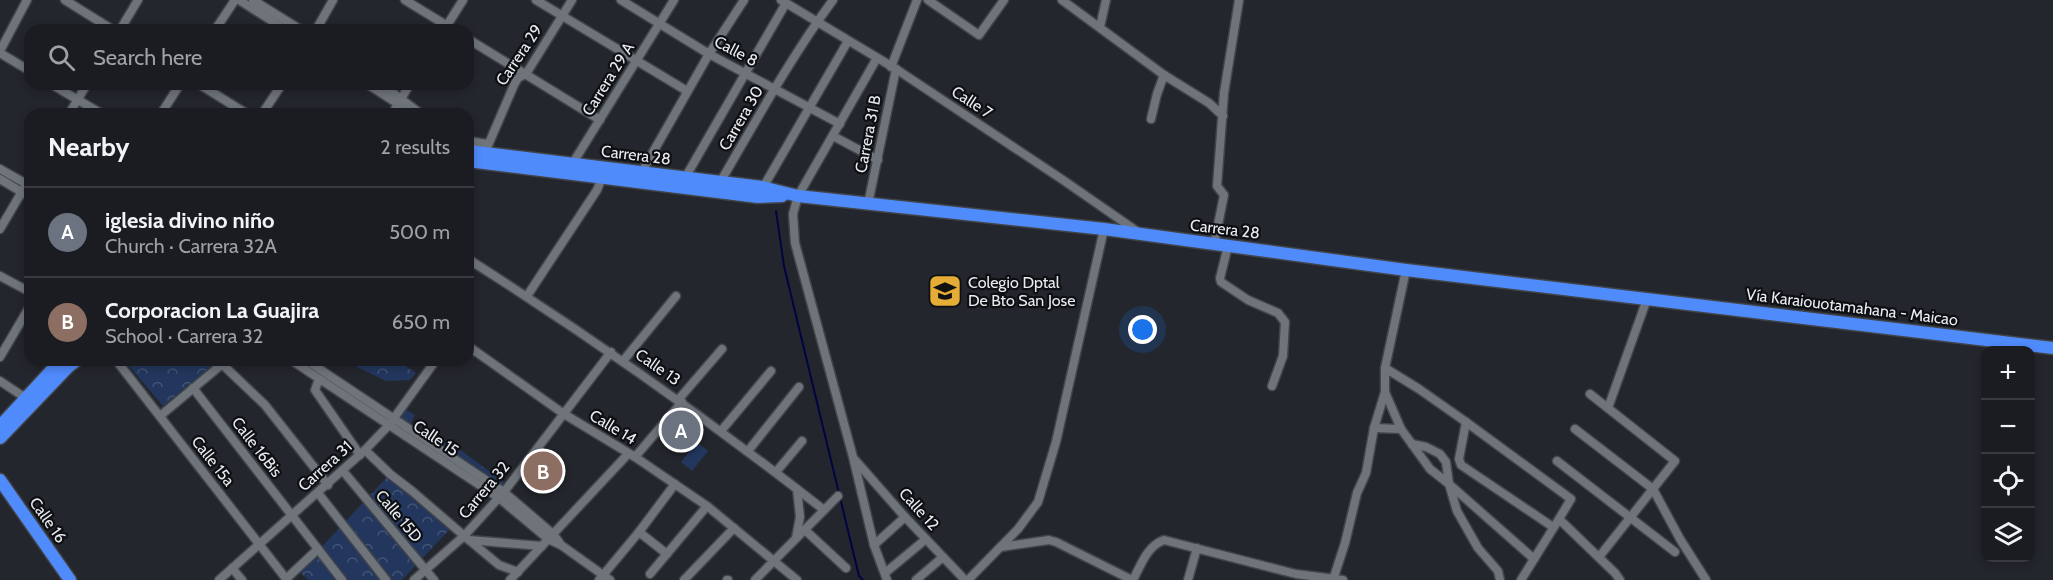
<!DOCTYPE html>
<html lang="en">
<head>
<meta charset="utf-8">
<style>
  body { margin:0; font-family:Cabin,sans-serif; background:#23252a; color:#f1f3f6 }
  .controls { position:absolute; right:18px; bottom:18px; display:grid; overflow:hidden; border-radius:12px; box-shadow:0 3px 9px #0003 }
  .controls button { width:54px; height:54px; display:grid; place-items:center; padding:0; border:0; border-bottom:2px solid #383a3f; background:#1a1c21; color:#f1f3f6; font:30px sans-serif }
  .you { position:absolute; left:1143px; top:330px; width:21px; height:21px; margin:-15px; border:4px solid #fff; border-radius:50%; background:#1a73e8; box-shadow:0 0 0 9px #1a73e833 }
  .badge { display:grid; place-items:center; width:39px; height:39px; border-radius:50%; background:#bca0f2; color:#fff; font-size:20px; font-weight:700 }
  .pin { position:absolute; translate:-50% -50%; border:3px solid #fff; box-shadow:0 2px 6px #0006 }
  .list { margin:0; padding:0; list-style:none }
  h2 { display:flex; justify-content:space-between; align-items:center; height:78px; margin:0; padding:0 24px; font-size:26px }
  h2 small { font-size:20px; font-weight:400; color:#9fa1a5 }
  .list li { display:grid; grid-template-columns:39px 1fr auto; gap:18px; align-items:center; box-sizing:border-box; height:90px; padding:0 24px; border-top:2px solid #383a3f }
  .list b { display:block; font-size:22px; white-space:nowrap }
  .list p { margin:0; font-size:20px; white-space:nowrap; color:#9fa1a5 }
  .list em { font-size:20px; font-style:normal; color:#9fa1a5 }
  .icon { flex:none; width:33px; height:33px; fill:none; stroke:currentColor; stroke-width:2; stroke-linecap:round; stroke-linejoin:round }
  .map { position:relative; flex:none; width:2053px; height:580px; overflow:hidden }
  .search { position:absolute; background:#1a1c21; box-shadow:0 3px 9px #0003; left:24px; top:24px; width:450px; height:66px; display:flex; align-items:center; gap:15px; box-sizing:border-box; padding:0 21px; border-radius:18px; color:#9fa1a5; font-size:22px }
  .panel { position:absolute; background:#1a1c21; box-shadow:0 3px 9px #0003; left:24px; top:108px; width:450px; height:258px; border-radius:18px }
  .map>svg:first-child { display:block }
  .park { fill:url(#park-crowns) }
  .pitch { fill:#23375e }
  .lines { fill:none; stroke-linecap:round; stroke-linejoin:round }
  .stream { stroke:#000542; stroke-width:2 }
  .minor-casing { stroke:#414449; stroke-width:11 }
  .highway-casing { stroke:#414449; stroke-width:15 }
  .minor { stroke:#6f747b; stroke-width:8 }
  .highway { stroke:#508bfc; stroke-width:12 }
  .labels { text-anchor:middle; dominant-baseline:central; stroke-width:4.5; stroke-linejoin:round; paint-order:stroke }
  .street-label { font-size:16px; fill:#e8ebef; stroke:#0d0f12 }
  .poi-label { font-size:16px; fill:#e8ebef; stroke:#0d0f12; text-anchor:start }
</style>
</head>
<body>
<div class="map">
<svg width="2053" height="580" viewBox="0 0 2053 580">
  <defs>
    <pattern id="park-crowns" width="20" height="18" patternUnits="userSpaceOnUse" patternTransform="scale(1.5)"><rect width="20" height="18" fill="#23375e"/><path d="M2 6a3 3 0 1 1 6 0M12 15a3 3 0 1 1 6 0" fill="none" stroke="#435475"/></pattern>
  </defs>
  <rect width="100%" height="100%" fill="#23262c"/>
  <g class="park">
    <path d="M 124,360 L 219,360 L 163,406 Z"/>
    <path d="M 352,360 L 405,360 L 404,365 L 416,373 L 410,380 L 386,381 L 357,367 Z"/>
    <path d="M 400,406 L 415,415 L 410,425 L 455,446 L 513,489 L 502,496 L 393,418 Z"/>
    <path d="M 391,473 L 450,529 L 402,580 L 308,580 L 299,571 Z"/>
  </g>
  <path class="pitch" d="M 697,442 L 708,451 L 692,471 L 681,462 Z"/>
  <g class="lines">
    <path class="stream" d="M 776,211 L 784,266 L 859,576 L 863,580"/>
    <defs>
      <g id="minor">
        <path d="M 65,0 L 113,30"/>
        <path d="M 239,0 L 286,30"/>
        <path d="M 253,0 L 301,30"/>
        <path d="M 405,0 L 454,30"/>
        <path d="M 536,0 L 687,91"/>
        <path d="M 621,0 L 709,54 L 840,124"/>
        <path d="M 781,0 L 896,69 L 1063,180 L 1138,232"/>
        <path d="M 928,0 L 979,35 L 1004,0"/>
        <path d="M 1062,0 L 1164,75 L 1209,103 L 1223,116"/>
        <path d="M 1100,27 L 1106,0"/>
        <path d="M 120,30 L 138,0"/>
        <path d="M 215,30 L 235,0"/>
        <path d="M 316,30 L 333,0"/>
        <path d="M 444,30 L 463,0"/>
        <path d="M 468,39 L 600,120"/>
        <path d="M 0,51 L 27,0"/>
        <path d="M 0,53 L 30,71"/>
        <path d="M 877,58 L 798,196 L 793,214 L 795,243 L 853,457 L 874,545 L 887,580"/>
        <path d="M 891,67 L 917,0"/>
        <path d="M 51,84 L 102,114"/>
        <path d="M 199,84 L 247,114"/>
        <path d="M 367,84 L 398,104 L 410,107"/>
        <path d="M 381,84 L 421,114"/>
        <path d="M 69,114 L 87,84"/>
        <path d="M 161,114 L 180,84"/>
        <path d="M 262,114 L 282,84"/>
        <path d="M 392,114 L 410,84"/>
        <path d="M 1151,119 L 1157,94 L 1164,75"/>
        <path d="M 833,136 L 878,160"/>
        <path d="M 468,141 L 488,144"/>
        <path d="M 483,157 L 514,85 L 518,78 L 526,74 L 572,0"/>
        <path d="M 571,166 L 674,0"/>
        <path d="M 0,169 L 30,186"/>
        <path d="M 640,175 L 709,54 L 744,0"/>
        <path d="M 685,178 L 786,3"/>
        <path d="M 0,179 L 30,197"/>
        <path d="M 718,186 C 755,123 790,58 833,0"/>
        <path d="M 761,191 L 848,41"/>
        <path d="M 868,204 L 896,69"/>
        <path d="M 0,229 L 30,178"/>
        <path d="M 1214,245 L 1224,195 L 1217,186 L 1224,93 L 1239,0"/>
        <path d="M 1228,246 L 1220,278 L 1221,282 L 1248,300 L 1278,313 L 1285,322 L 1283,356 L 1272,386"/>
        <path d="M 468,259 C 591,337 709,420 824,510"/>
        <path d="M 0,276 L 30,292"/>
        <path d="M 527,296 L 597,190 L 602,178"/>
        <path d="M 468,346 L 564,414 L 635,457 L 707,506 L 797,580"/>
        <path d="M 0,357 L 30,306"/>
        <path d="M 116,360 L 287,580"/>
        <path d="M 291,360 L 499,498 L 548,539 L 561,545 L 610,580"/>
        <path d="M 306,360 L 504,492 L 553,534 L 559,542"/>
        <path d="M 623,361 L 676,296"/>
        <path d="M 222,364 L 265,405 L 328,485"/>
        <path d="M 1385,368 L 1419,389 L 1466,422"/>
        <path d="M 319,379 L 315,390 L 360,455"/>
        <path d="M 0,381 L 21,395 L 28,396"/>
        <path d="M 193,388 L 342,580"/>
        <path d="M 1385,392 L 1401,429"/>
        <path d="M 1590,394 L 1675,461 L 1599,557"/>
        <path d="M 678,400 L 722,349"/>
        <path d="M 1608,408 L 1647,299"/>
        <path d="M 160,416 L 227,360"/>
        <path d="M 1374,428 L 1401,429 L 1430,469 L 1449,484 L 1457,511 L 1478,548 L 1498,571 L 1500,580"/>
        <path d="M 1575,429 L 1653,489 L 1680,539 L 1706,580"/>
        <path d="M 721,431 L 771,371"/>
        <path d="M 1412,444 L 1426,447 L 1440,454 L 1446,462 L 1449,484 L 1534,559"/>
        <path d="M 365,450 L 390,474 L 412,491 L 469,540 L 542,546"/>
        <path d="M 748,451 L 799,387"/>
        <path d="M 635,457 L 682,402"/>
        <path d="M 855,460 L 905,517 L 965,580"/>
        <path d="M 1557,461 L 1675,552"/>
        <path d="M 343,471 L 434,580"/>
        <path d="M 776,472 L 802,441"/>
        <path d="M 318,493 L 386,580"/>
        <path d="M 1553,527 L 1461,465 L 1459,459 L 1466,422 L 1571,499 L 1559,519"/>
        <path d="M 805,530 L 846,568"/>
        <path d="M 639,532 L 667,554"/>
        <path d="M 796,538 L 800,517 L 797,489"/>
        <path d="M 469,540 L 499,565 L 518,572"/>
        <path d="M 874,545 L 905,517"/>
        <path d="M 1001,547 L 1049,540 L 1056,542 L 1132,580"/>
        <path d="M 232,568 L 242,580"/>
        <path d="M 885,573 L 926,539"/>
        <path d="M 650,574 L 707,506"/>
        <path d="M 286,579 L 318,549"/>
        <path d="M 219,580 L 365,450 L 389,425 L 436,360"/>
        <path d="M 414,580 L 464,536 L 504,492 L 611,352"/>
        <path d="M 510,580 L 628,454"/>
        <path d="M 599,580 L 639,532 L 675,484"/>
        <path d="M 684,580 L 734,528"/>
        <path d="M 727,580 L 728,580"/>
        <path d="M 755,580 L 838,496"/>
        <path d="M 916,580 L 943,557"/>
        <path d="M 968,580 L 1018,529 L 1038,502 L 1056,442 L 1104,229"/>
        <path d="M 1133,580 C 1141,565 1147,546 1164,540 L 1296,574 L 1343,580"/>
        <path d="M 1188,580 L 1197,548"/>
        <path d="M 1333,580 L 1345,543 L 1357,493 L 1366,473 L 1374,428 L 1385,392 L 1385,368 L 1406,270"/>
        <path d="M 1521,580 L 1559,519 L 1615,573 L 1620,580"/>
      </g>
      <g id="highway">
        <path d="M 468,151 L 762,187 L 798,196 L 1104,229 L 1406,270 L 2053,348"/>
        <path d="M 468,161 L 758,197 L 782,196"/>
        <path d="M 0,426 L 61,360"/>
        <path d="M 0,438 L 68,367 L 77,360"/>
        <path d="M 0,480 L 70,580"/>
      </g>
    </defs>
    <use href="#minor" class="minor-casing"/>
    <use href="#highway" class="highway-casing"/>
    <use href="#minor" class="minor"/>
    <use href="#highway" class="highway"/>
  </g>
  <defs>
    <symbol id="school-square" viewBox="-11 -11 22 22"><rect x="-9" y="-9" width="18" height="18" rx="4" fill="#e5ad35" stroke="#0d0f12"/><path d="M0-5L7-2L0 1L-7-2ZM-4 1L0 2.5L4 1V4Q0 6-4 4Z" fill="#111"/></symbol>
  </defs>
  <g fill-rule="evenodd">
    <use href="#school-square" x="926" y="272" width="38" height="38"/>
  </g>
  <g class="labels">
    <g class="street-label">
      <text transform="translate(736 51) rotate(28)">Calle 8</text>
      <text transform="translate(519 55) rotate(-56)">Carrera 29</text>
      <text transform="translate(608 79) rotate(-58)">Carrera 29 A</text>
      <text transform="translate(972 102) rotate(33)">Calle 7</text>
      <text transform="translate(741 118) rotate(-60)">Carrera 30</text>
      <text transform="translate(868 134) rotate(-79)">Carrera 31 B</text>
      <text transform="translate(636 155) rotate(7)">Carrera 28</text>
      <text transform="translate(1225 229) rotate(7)">Carrera 28</text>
      <text transform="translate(1852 307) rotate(7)">Vía Karaiouotamahana - Maicao</text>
      <text transform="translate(658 367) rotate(35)">Calle 13</text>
      <text transform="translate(613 427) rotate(31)">Calle 14</text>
      <text transform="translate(436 438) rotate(34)">Calle 15</text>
      <text transform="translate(257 447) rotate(52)">Calle 16Bis</text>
      <text transform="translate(213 461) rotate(52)">Calle 15a</text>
      <text transform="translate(325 466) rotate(-42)">Carrera 31</text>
      <text transform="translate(484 490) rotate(-50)">Carrera 32</text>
      <text transform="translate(919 509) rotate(48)">Calle 12</text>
      <text transform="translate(399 516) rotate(50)">Calle 15D</text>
      <text transform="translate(48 520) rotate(55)">Calle 16</text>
    </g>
    <g class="poi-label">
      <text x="968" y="282">Colegio Dptal<tspan x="968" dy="18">De Bto San Jose</tspan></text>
    </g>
  </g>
</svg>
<div class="controls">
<button>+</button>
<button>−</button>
<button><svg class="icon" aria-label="locate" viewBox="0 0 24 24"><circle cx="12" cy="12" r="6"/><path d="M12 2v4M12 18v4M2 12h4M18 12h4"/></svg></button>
<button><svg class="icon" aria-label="layers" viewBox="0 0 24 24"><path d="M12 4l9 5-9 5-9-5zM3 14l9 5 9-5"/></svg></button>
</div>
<div class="you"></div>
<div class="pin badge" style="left:681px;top:430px;background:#6b7280">A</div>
<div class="pin badge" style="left:543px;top:471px;background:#8d6e63">B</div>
<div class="search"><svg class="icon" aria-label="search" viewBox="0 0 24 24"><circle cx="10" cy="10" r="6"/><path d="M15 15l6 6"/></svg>Search here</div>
<section class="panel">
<h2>Nearby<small>2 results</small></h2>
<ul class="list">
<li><span class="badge" style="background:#6b7280">A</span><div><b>iglesia divino niño</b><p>Church · Carrera 32A</p></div><em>500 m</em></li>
<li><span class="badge" style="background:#8d6e63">B</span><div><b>Corporacion La Guajira</b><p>School · Carrera 32</p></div><em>650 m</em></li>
</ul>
</section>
</div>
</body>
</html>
